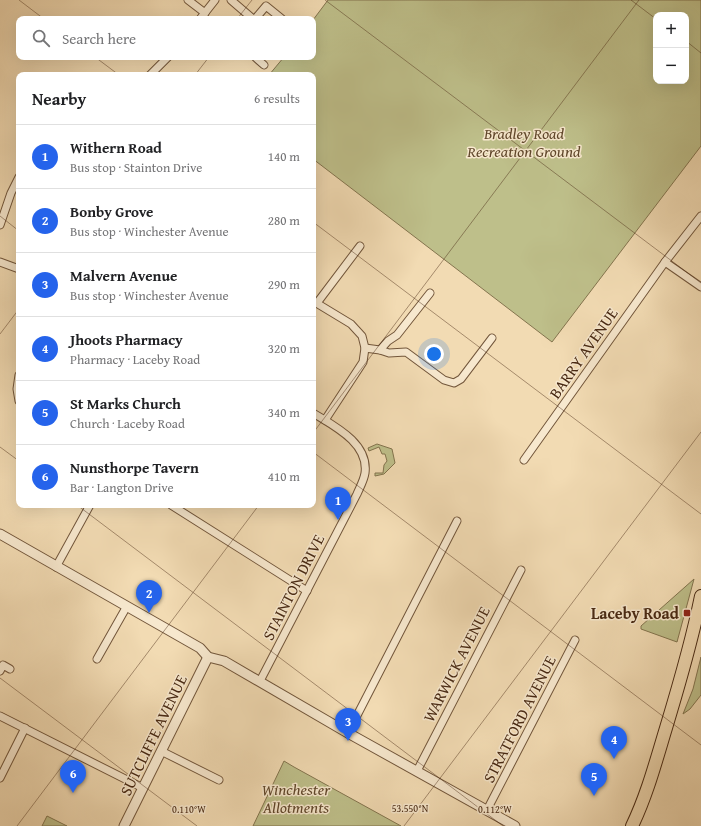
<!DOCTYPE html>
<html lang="en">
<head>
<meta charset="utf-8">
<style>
  body { margin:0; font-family:"Gentium Book Plus",serif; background:#f6f6f6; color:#202124 }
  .controls { position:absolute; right:12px; top:12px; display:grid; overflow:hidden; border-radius:8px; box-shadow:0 4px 16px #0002 }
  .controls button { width:36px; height:36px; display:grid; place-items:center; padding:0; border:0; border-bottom:1px solid #e0e0e0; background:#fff; color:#202124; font:20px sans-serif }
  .you { position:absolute; left:434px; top:354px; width:14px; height:14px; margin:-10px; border:3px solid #fff; border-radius:50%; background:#1a73e8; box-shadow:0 0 0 6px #1a73e833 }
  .badge { display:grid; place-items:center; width:26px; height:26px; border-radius:50%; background:#2563eb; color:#fff; font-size:13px; font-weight:700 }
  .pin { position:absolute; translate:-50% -33px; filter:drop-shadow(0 1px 2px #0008) }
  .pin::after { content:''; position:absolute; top:21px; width:14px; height:12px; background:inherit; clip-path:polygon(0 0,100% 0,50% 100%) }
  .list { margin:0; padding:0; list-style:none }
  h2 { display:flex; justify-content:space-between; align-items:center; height:52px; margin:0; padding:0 16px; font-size:17px }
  h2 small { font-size:13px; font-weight:400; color:#757577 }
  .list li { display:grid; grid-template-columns:26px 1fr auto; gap:12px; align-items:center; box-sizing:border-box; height:64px; padding:0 16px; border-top:1px solid #e0e0e0 }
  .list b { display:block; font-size:15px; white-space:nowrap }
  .list p { margin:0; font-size:13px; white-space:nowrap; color:#757577 }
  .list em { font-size:13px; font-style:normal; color:#757577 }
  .icon { flex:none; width:22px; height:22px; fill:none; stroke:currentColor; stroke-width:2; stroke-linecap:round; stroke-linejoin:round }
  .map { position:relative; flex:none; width:701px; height:826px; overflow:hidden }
  .search { position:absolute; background:#fff; box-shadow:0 4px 16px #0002; left:16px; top:16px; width:300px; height:44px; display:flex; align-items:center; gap:10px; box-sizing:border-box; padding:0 14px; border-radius:8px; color:#757577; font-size:15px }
  .panel { position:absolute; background:#fff; box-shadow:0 4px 16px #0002; left:16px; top:72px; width:300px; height:436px; border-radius:8px }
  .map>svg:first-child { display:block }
  .green { fill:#bebf8a; stroke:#83744e; fill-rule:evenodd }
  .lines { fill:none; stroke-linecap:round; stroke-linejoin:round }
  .minor-casing { stroke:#72563b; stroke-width:9 }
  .tertiary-casing { stroke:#72563b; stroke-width:11 }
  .trunk-casing { stroke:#482913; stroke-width:14 }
  .minor { stroke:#f7e8ce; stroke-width:7 }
  .tertiary { stroke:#f7e8ce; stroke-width:9 }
  .trunk { stroke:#f2dbb3; stroke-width:12 }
  .ticks { fill:none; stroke:#482913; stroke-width:1; stroke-opacity:0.45 }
  .poi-dot { fill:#8f2418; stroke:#f7e8ce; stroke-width:1.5 }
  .labels { text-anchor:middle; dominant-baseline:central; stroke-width:3; stroke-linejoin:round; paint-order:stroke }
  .park-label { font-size:16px; font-style:italic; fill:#60472b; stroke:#f7e8ce }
  .street-label { font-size:16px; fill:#482913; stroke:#f7e8ce }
  .poi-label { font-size:16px; font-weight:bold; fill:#482913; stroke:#f7e8ce; text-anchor:end }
  .ticks-label { font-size:10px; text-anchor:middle; fill:#482913; stroke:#f7e8ce; stroke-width:3; stroke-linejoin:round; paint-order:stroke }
</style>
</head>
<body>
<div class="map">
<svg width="701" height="826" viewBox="0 0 701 826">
  <rect width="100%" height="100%" fill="#f2dbb3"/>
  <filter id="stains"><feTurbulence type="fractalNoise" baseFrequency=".005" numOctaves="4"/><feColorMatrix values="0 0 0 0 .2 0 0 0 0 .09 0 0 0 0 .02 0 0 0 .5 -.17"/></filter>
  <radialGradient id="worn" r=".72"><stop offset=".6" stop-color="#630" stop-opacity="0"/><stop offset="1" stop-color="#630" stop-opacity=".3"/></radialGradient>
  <g class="green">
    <path d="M 328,0 L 701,0 L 701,146 L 552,342 L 313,159 L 313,75 L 269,75 L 284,57 L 313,57 L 313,20 ZM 656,15 L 686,15 L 686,81 L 656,81 Z"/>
    <path d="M 377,444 L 392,449 L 395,463 L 384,474 L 375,476 L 375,473 L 383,473 L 384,465 L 387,461 L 385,454 L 382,454 L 379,447 L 369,451 L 368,448 Z"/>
    <path d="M 694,579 L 677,642 L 641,629 L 641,626 Z"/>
    <path d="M 701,657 L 701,695 L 690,709 L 683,714 L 693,689 Z"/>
    <path d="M 284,761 L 294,767 L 401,826 L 253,826 Z"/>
    <path d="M 47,816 L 67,826 L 42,826 Z"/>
  </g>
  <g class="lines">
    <defs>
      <g id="minor">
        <path d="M 188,0 L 205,13"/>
        <path d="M 231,0 L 253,19"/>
        <path d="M 200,19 L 215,0"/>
        <path d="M 255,19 L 266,6 L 282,19"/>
        <path d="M 255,57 L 264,65"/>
        <path d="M 150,75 L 168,57"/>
        <path d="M 0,225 L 11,193 L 19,177"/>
        <path d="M 0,262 L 19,269"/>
        <path d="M 665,262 L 701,287"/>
        <path d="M 313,301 L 351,324 L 362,336 L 365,348 L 363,362 L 325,420"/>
        <path d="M 317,303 L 360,246"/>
        <path d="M 365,348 L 380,350 L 389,353 L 406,352 L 444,380 L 454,383 L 461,379 L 492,338"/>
        <path d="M 380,350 L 388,341 L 397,335 L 430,293"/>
        <path d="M 19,375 L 17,389 L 19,401"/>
        <path d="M 524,460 L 665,262 L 701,216"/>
        <path d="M 171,505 L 307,591"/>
        <path d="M 56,567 L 90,505"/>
        <path d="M 97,659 L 127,606"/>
        <path d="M 0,671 L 3,665 L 10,669"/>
        <path d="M 260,681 L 357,494 C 360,487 364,480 365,473 C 369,443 334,426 313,413"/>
        <path d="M 0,716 L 143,788"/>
        <path d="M 348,733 L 457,521"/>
        <path d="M 161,751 L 219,780"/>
        <path d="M 417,771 L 521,570"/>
        <path d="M 0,778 L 25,728"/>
        <path d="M 487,810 L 575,640"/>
      </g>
      <g id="tertiary">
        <path d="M 0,534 L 200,648 L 208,657 L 224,661 L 348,733 L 515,826"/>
        <path d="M 124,826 L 208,657"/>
      </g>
      <path id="trunk" d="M 632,826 C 647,795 656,761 666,728 C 679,685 692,641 701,596"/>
    </defs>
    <use href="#minor" class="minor-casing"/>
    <use href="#tertiary" class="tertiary-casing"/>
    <use href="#trunk" class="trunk-casing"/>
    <use href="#minor" class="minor"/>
    <use href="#tertiary" class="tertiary"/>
    <use href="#trunk" class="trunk"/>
  </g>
  <path class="ticks" d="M 19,0 L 44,19M 325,0 L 701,283M 631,0 L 656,19M 237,19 L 252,0M 686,41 L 701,53M 95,57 L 119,75M 195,75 L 209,57M 0,216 L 19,231M 313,222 L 701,514M 0,334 L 19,309M 313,433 L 639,0M 0,447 L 19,461M 313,452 L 701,745M 77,505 L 503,826M 0,678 L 197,826M 17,826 L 259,505M 404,826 L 701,432"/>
  <rect class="poi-dot" x="683" y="609" width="8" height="8" rx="2"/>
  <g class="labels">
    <g class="park-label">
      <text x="524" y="133">Bradley Road<tspan x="524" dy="18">Recreation Ground</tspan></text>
      <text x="296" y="789">Winchester<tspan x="296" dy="18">Allotments</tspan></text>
    </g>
    <g class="street-label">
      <text transform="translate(583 353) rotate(-55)">BARRY AVENUE</text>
      <text transform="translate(293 587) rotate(-63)">STAINTON DRIVE</text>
      <text transform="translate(456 664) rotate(-63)">WARWICK AVENUE</text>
      <text transform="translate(519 719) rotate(-63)">STRATFORD AVENUE</text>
      <text transform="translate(153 735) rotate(-64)">SUTCLIFFE AVENUE</text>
    </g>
    <g class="poi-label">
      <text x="679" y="613">Laceby Road</text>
    </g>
  </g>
  <g class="ticks-label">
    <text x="410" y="812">53.550°N</text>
    <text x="189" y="813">0.110°W</text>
    <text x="495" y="813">0.112°W</text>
  </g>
  <rect width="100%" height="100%" filter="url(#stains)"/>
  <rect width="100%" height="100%" fill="url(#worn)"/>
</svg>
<div class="controls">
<button>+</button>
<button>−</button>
</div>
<div class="you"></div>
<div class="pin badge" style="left:338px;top:520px">1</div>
<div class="pin badge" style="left:149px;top:613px">2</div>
<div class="pin badge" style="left:348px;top:741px">3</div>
<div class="pin badge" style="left:614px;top:759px">4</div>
<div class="pin badge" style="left:594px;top:796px">5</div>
<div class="pin badge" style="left:73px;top:793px">6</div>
<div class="search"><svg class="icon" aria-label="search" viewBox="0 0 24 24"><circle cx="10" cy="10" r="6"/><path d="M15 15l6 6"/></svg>Search here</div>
<section class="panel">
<h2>Nearby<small>6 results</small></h2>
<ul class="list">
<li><span class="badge">1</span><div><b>Withern Road</b><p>Bus stop · Stainton Drive</p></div><em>140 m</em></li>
<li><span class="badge">2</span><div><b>Bonby Grove</b><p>Bus stop · Winchester Avenue</p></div><em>280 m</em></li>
<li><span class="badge">3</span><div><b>Malvern Avenue</b><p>Bus stop · Winchester Avenue</p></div><em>290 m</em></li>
<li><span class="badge">4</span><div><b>Jhoots Pharmacy</b><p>Pharmacy · Laceby Road</p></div><em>320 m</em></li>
<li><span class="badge">5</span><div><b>St Marks Church</b><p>Church · Laceby Road</p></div><em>340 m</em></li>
<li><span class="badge">6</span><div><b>Nunsthorpe Tavern</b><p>Bar · Langton Drive</p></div><em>410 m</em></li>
</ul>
</section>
</div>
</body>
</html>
